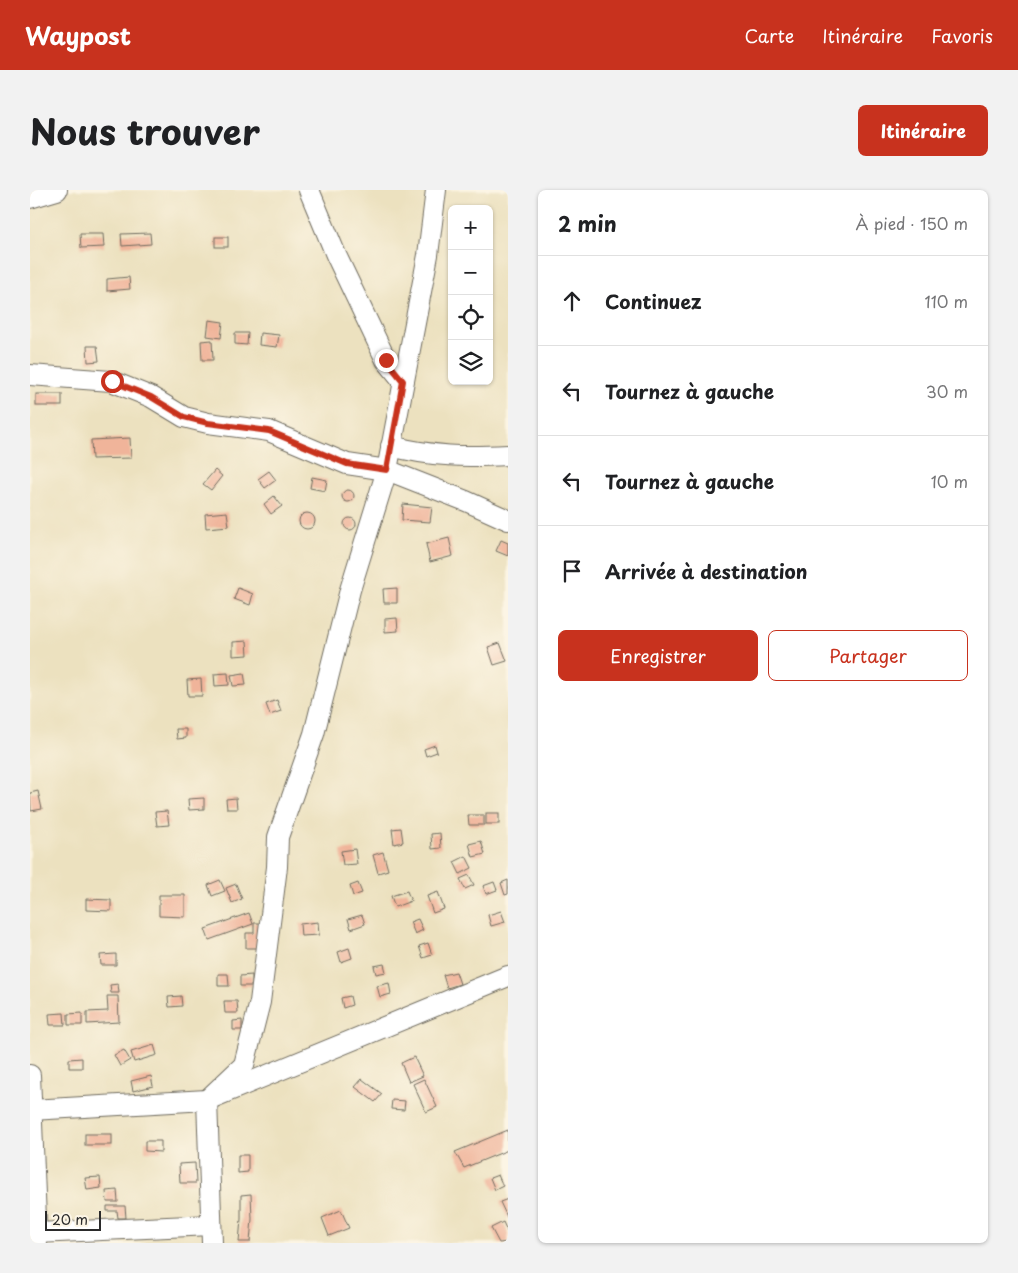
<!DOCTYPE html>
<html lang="fr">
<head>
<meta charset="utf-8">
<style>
  body { margin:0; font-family:"Playpen Sans",sans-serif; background:#f2f2f2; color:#202124 }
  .controls { position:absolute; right:15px; top:15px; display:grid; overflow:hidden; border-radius:8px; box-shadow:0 1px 4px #0004 }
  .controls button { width:45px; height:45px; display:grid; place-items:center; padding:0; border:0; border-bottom:1px solid #e0e0e0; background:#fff; color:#202124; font:25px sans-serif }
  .scale { position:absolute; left:15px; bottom:12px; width:56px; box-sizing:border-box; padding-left:5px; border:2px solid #2b2b2b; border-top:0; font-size:14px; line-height:18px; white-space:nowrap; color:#2b2b2b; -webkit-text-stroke:4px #fcf5e5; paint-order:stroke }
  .stop { position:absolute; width:15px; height:15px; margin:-11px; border:4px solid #c8321e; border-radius:50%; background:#fff }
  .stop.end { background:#c8321e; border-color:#fff; box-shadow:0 1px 5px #0008 }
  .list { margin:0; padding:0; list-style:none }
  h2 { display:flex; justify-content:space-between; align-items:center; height:65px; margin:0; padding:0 20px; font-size:21px }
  h2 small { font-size:16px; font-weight:400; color:#757577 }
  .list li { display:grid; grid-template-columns:32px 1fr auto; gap:15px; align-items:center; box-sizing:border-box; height:90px; padding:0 20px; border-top:1px solid #e0e0e0 }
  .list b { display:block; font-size:19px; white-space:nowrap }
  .list em { font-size:16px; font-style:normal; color:#757577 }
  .actions { display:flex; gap:10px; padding:15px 20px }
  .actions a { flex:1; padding:11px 0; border:1px solid #c8321e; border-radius:8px; text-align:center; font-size:18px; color:#c8321e }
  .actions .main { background:#c8321e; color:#fff }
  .icon { flex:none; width:28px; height:28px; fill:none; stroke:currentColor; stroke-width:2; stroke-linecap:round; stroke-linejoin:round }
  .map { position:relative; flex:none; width:478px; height:1053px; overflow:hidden; border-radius:8px }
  header { display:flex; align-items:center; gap:30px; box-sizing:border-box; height:70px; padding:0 25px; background:#c8321e; color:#fff }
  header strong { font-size:24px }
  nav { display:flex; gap:28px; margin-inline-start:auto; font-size:18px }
  .intro { display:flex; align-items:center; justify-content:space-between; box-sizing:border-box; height:120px; padding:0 30px }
  h1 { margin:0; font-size:35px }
  .button { padding:12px 22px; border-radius:8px; background:#c8321e; color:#fff; font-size:18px; font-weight:700 }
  main { display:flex; gap:30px; padding:0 30px }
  aside { flex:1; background:#fff; border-radius:8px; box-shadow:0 1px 4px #0004 }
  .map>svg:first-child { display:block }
  .building { fill:#f0b49a }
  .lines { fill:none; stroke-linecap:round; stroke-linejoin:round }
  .minor-casing { stroke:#6f6b5f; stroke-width:22 }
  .minor { stroke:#fff; stroke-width:20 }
  .route { stroke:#c8321e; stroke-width:6 }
</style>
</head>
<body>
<header>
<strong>Waypost</strong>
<nav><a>Carte</a><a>Itinéraire</a><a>Favoris</a></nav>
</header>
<div class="intro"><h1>Nous trouver</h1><a class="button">Itinéraire</a></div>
<main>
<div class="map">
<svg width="478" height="1053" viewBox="0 0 478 1053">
  <rect width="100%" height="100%" fill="#fcf5e5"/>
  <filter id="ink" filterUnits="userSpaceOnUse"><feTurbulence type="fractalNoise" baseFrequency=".02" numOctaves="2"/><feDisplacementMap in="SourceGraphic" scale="10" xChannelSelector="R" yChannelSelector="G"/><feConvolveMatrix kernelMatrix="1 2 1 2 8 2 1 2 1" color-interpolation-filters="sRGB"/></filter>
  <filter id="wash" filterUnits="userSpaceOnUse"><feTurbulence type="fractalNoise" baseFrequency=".0096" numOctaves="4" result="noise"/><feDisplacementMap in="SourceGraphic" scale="20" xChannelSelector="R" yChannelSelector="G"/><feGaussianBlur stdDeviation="1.12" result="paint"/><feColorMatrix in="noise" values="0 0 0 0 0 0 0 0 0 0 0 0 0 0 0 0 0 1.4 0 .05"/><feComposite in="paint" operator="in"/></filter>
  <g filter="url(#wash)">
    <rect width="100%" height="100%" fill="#ece1bf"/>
    <g id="blocks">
      <g class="building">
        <path d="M 120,43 L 121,54 L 92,56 L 91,44 Z"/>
        <path d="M 50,44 L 73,44 L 74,57 L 51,58 Z"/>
        <rect x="185" y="47" width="13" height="10"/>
        <path d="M 99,87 L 100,99 L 77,101 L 77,89 Z"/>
        <path d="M 179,130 L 193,132 L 191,148 L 177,146 Z"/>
        <path d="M 205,143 L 218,143 L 217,155 L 205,154 Z"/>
        <path d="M 230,143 L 249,145 L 247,157 L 229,155 Z"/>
        <path d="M 182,150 L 183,170 L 172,170 L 171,151 Z"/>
        <path d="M 57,156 L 67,156 L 69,171 L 58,172 Z"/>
        <rect x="6" y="204" width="26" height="12"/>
        <path d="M 100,248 L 101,268 L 62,269 L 61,250 Z"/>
        <path d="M 185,280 L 192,286 L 181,300 L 173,294 Z"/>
        <path d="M 239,281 L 246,290 L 235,298 L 228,289 Z"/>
        <path d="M 282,287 L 297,290 L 295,301 L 280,298 Z"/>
        <circle cx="318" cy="306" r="6"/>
        <path d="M 244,306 L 252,316 L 241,324 L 234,314 Z"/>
        <path d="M 373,314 L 402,317 L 400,332 L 372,330 Z"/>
        <path d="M 197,322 L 199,336 L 176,338 L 175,324 Z"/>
        <circle cx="277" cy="331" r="8"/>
        <circle cx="320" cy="334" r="6"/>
        <path d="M 419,348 L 423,366 L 400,372 L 396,354 Z"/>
        <path d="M 471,350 L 478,353 L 478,366 L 466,361 Z"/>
        <path d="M 208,398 L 223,404 L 220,415 L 204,409 Z"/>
        <path d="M 367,398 L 367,413 L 354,413 L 353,399 Z"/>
        <path d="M 367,428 L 368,441 L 355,442 L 355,429 Z"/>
        <path d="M 217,451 L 218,465 L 203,466 L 203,452 Z"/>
        <path d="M 470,453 L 477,471 L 464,475 L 458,457 Z"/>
        <path d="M 198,483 L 199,495 L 185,496 L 184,484 Z"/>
        <path d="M 214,483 L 216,495 L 203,496 L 201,485 Z"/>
        <path d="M 171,489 L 172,506 L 158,506 L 157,490 Z"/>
        <path d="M 247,510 L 251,521 L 240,525 L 236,514 Z"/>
        <path d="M 146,539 L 156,539 L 156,548 L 147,549 Z"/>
        <path d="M 405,555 L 407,562 L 396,566 L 394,559 Z"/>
        <path d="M 8,601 L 12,619 L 1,621 L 0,603 Z"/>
        <path d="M 174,608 L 174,619 L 159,620 L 158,609 Z"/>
        <path d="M 206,608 L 207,619 L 197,619 L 196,609 Z"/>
        <path d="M 137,621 L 139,635 L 127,636 L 125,622 Z"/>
        <rect x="456" y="623" width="13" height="11"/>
        <path d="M 438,625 L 454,625 L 454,635 L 439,635 Z"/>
        <path d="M 371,638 L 373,652 L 364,654 L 362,639 Z"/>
        <path d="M 410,643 L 411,658 L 402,659 L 401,644 Z"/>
        <path d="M 451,651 L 455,664 L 443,667 L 439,654 Z"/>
        <path d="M 325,659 L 327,674 L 313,675 L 311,661 Z"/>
        <path d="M 353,662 L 358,680 L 348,683 L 343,665 Z"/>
        <path d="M 436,666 L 442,678 L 430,684 L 424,672 Z"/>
        <path d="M 439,685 L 444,695 L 435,699 L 430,689 Z"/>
        <path d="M 190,690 L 195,701 L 182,706 L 178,695 Z"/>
        <path d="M 478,690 L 478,704 L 475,705 L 471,693 Z"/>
        <path d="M 464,692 L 467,700 L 456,704 L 453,696 Z"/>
        <path d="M 328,693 L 332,703 L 323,706 L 320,696 Z"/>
        <path d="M 206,694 L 212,709 L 202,713 L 196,698 Z"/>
        <path d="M 377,701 L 381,711 L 365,717 L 361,706 Z"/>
        <path d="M 408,702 L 414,719 L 403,723 L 397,706 Z"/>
        <path d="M 129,705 L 155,705 L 155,727 L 129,726 Z"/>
        <path d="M 56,709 L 81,710 L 81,721 L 56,720 Z"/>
        <path d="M 471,721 L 475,732 L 461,736 L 458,725 Z"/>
        <path d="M 219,723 L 223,734 L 179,750 L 175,739 Z"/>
        <path d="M 332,725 L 335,734 L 321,739 L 318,729 Z"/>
        <path d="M 388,729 L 393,740 L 385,744 L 380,732 Z"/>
        <path d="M 288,732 L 289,745 L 271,746 L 270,734 Z"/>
        <path d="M 224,733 L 234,733 L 234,758 L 216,758 L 216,743 L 224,743 Z"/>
        <path d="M 398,753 L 402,765 L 393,768 L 389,756 Z"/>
        <path d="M 319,758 L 322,768 L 311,772 L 308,762 Z"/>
        <path d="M 86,764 L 86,775 L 71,775 L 70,765 Z"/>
        <path d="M 354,774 L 356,782 L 346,784 L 344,776 Z"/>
        <path d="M 426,782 L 430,794 L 417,798 L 413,785 Z"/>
        <path d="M 188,784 L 198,784 L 199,796 L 188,796 Z"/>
        <path d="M 222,785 L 222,796 L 210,796 L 210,786 Z"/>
        <path d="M 359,793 L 361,804 L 350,807 L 347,796 Z"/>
        <path d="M 88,794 L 89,803 L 81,803 L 80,795 Z"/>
        <path d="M 77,806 L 88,806 L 89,832 L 57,834 L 57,822 L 78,821 Z"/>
        <path d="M 151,806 L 152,816 L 139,817 L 138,807 Z"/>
        <path d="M 320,806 L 322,815 L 313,818 L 311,808 Z"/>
        <path d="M 194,811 L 207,811 L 208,823 L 195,823 Z"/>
        <path d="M 34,823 L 35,835 L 20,835 L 19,824 Z"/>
        <path d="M 52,823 L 52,835 L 38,835 L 38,824 Z"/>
        <path d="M 212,830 L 212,840 L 203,840 L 203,831 Z"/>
        <path d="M 124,855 L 127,865 L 104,872 L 101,862 Z"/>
        <path d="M 94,860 L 100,870 L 90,876 L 84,865 Z"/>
        <path d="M 384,867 L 393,886 L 379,892 L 371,873 Z"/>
        <path d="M 52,868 L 52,878 L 39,878 L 39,869 Z"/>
        <path d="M 121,886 L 123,896 L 103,901 L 101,891 Z"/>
        <path d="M 332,889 L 352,904 L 345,912 L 325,897 Z"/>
        <path d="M 394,889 L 407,917 L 396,922 L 383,894 Z"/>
        <path d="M 362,910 L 375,911 L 374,920 L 361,919 Z"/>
        <path d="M 478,940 L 478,960 L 434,978 L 425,962 Z"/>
        <rect x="55" y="944" width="27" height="11"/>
        <path d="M 115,951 L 131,951 L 131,962 L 115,961 Z"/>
        <path d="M 208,965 L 218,965 L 218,982 L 208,983 Z"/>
        <path d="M 165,973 L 166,993 L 150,993 L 149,974 Z"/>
        <path d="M 468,985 L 473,996 L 465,1000 L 460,988 Z"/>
        <path d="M 70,987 L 71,998 L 57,1000 L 55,988 Z"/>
        <path d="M 87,1000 L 88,1012 L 77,1012 L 76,1001 Z"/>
        <path d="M 221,1004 L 222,1029 L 220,1052 L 209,1052 L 211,1029 L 211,1005 Z"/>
        <path d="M 478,1009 L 478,1029 L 470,1012 Z"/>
        <path d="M 77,1016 L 95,1016 L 96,1028 L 88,1028 L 87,1021 L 77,1021 Z"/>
        <path d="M 311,1020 L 319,1038 L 299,1046 L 292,1028 Z"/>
        <path d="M 473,1032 L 478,1043 L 478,1052 L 469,1053 L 461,1038 Z"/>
      </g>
    </g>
  </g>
  <g filter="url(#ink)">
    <use href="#blocks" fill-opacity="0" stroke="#6f6b5f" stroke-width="1"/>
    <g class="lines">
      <defs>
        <g id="minor">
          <path d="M 279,0 L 306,65 L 356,170 L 373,191"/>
          <path d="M 0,8 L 27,0"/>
          <path d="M 0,185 L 81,191 L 121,207 L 154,227 L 178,233 L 239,241 L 317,274 L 357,280 L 436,311 L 478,330"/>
          <path d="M 361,256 C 404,267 434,267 478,265"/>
          <path d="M 0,885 L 7,1053"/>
          <path d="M 1,920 L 177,910 L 478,786"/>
          <path d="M 7,1043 L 181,1035"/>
          <path d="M 182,1053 L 177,910 L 214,875 L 230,812 L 247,677 L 248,647 L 284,544 L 320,400 L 357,280 L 398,65 L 406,0"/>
        </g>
      </defs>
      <use href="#minor" class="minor-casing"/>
      <use href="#minor" class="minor"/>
    </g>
  </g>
  <g class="lines" filter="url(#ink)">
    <path class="route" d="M 82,191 L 121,207 L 154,227 L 178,233 L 239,241 L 317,274 L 357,280 L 373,191 L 356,170"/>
  </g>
</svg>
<div class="controls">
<button>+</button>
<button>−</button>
<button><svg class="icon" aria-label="locate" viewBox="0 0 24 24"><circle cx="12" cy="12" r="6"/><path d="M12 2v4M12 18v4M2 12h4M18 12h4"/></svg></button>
<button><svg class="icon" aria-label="layers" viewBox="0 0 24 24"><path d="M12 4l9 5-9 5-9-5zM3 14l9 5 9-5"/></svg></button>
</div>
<div class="scale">20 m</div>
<div class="stop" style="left:82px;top:191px"></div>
<div class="stop end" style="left:356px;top:170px"></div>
</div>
<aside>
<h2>2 min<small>À pied · 150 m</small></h2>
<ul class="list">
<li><svg class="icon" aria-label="ahead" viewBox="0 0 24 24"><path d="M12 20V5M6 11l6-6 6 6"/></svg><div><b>Continuez</b></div><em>110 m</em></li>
<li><svg class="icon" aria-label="left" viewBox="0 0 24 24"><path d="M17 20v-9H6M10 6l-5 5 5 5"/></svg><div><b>Tournez à gauche</b></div><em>30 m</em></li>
<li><svg class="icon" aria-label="left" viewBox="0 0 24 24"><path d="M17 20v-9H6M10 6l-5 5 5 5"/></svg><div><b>Tournez à gauche</b></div><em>10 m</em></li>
<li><svg class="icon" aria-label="arrive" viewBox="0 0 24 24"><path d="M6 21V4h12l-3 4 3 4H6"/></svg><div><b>Arrivée à destination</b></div></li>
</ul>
<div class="actions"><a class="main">Enregistrer</a><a>Partager</a></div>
</aside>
</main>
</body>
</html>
